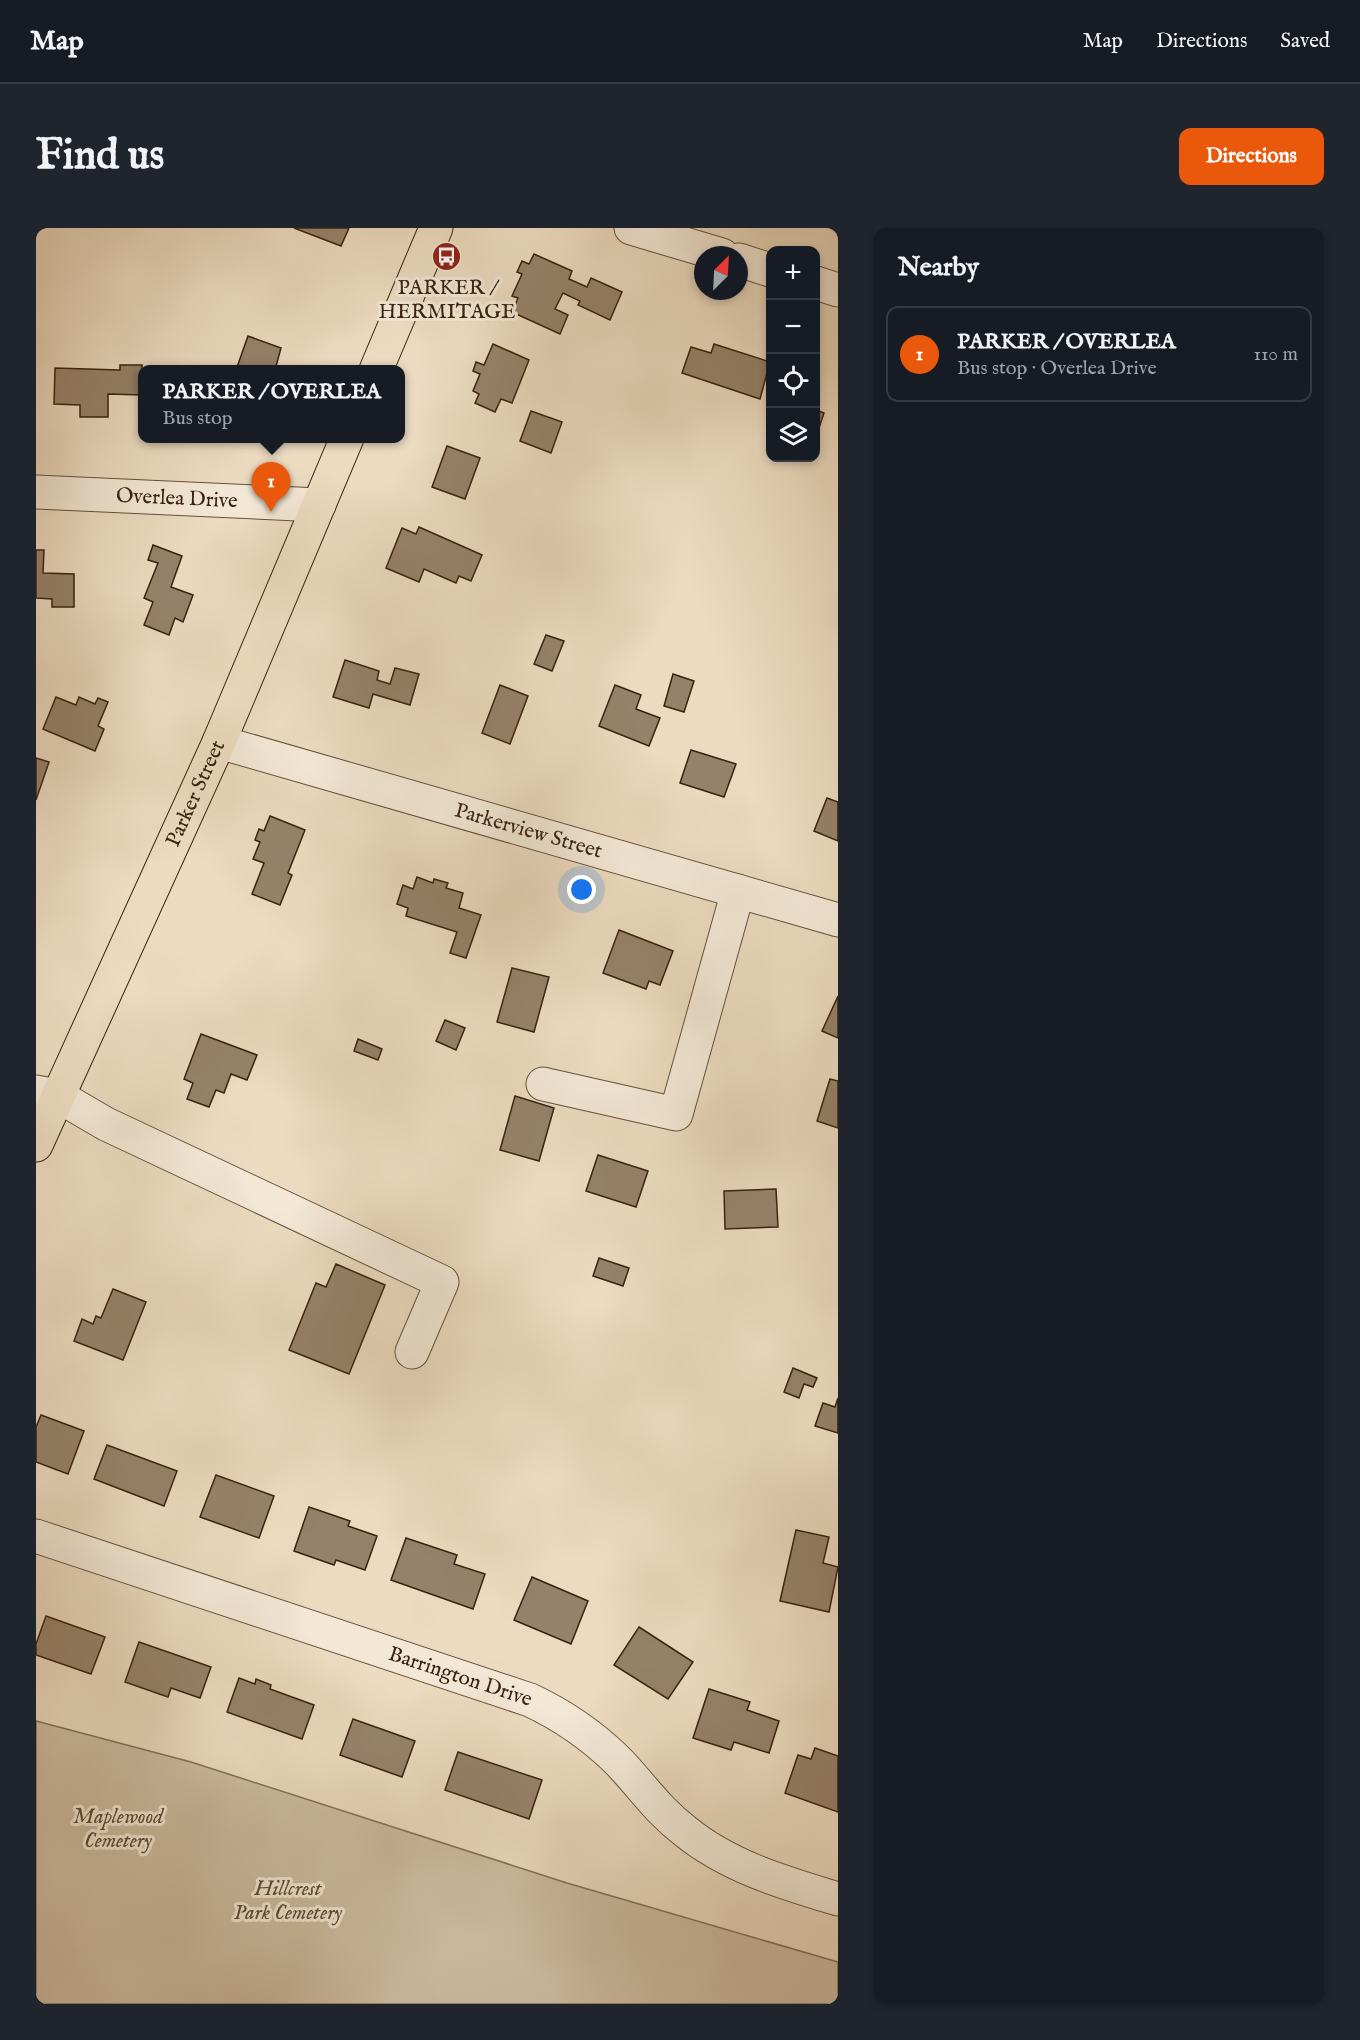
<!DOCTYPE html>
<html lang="en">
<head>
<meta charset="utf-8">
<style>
  body { margin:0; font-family:"IM FELL English",serif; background:#20242c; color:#f1f3f6 }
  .controls { position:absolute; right:18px; top:18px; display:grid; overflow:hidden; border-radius:12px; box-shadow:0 3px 9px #0003 }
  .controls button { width:54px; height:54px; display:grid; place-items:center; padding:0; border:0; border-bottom:2px solid #363941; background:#171b24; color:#f1f3f6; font:30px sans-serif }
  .compass { position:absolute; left:658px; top:18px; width:54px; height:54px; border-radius:50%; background:#171b24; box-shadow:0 3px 9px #0003; rotate:24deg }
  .you { position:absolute; left:546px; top:662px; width:21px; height:21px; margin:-15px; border:4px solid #fff; border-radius:50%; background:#1a73e8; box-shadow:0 0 0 9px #1a73e833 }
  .badge { display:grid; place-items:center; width:39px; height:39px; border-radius:50%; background:#ea580c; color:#fff; font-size:20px; font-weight:700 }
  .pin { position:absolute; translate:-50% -50px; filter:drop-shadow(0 2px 3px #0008) }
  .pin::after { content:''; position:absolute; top:32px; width:21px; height:18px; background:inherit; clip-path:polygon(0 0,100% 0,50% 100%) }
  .popup { position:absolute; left:102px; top:137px; width:267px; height:78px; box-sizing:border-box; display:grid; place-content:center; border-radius:12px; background:#171b24; filter:drop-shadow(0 2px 4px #0005); font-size:20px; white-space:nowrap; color:#9ea1a6 }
  .popup b { font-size:22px; color:#f1f3f6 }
  .popup::after { content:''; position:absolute; left:50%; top:100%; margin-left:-12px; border:12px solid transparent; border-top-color:#171b24 }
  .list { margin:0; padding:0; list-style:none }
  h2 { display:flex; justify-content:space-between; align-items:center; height:78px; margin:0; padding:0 24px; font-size:26px }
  h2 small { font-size:20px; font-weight:400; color:#9ea1a6 }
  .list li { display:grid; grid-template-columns:39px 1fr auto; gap:18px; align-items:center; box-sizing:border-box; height:96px; margin:0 12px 12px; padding:0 12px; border:2px solid #363941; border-radius:12px }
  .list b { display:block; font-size:22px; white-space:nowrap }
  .list p { margin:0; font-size:20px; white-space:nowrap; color:#9ea1a6 }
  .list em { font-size:20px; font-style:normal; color:#9ea1a6 }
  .icon { flex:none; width:33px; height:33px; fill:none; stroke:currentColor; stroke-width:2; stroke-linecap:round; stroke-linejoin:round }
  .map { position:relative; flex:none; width:802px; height:1776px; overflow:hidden; border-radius:12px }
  header { display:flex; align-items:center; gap:36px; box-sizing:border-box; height:84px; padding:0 30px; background:#171b24; border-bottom:2px solid #363941 }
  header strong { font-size:28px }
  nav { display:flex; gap:33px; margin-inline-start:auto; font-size:21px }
  .intro { display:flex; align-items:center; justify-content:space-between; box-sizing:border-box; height:144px; padding:0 36px }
  h1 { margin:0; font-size:42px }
  .button { padding:15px 27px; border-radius:12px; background:#ea580c; color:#fff; font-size:21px; font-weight:700 }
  main { display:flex; gap:36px; padding:0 36px }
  aside { flex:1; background:#171b24; border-radius:12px; box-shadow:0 3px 9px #0003 }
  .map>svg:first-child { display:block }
  .green { fill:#cdbca2; stroke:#826f58; stroke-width:1.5 }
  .building { fill:#96826b; stroke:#38220e; stroke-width:1.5 }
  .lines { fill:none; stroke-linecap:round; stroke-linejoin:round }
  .minor-casing { stroke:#65503a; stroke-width:35 }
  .major-casing { stroke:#38220e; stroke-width:35 }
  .minor { stroke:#f3e8d6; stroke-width:33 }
  .major { stroke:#ecdbc0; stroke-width:33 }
  .labels { text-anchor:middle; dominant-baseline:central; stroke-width:6; stroke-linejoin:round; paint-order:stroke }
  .poi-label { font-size:21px; fill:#38220e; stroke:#f3e8d6 }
  .street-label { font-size:21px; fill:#38220e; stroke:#f3e8d6 }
  .park-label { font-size:21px; font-style:italic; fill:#5d4833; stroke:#f3e8d6 }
</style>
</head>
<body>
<header>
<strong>Map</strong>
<nav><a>Map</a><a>Directions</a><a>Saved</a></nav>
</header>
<div class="intro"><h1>Find us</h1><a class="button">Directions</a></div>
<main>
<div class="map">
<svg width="802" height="1776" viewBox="0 0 802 1776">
  <rect width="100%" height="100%" fill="#ecdbc0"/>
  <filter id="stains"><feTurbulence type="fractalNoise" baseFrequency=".00333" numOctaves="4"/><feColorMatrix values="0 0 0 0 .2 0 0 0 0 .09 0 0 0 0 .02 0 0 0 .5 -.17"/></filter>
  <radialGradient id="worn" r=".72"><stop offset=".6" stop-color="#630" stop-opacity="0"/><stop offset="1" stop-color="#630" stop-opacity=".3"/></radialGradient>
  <path class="green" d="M 0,1493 L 155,1534 L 531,1655 L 802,1734 L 802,1776 L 0,1776 Z"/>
  <g class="building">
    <path d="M 258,0 L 313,0 L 305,18 Z"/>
    <path d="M 498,26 L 536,43 L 533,51 L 551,59 L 555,50 L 586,64 L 574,92 L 542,77 L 544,73 L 527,65 L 519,81 L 532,87 L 524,106 L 476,84 L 482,70 L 476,68 L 486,46 L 481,44 L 486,33 L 493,36 Z"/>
    <path d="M 212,108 L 245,120 L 239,142 L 200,142 Z"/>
    <path d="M 457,116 L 493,132 L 476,175 L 465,171 L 459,184 L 439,175 L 443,166 L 437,163 L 444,146 L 437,143 L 440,134 L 448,137 Z"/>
    <path d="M 678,116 L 734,134 L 724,171 L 646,145 L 655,119 L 675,125 Z"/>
    <path d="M 84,137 L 106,137 L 106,167 L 72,166 L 72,189 L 44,189 L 44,177 L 18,176 L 19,140 L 84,142 Z"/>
    <path d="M 780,182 L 788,185 L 780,209 Z"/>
    <path d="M 495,183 L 526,194 L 515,225 L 484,213 Z"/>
    <path d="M 411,218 L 444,230 L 429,271 L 396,259 Z"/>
    <path d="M 383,299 L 446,327 L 435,353 L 423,348 L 420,355 L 388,341 L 383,354 L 350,340 L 366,300 L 380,306 Z"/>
    <path d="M 117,317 L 146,328 L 135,359 L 157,367 L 147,394 L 139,390 L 133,407 L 108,397 L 117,374 L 108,370 L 122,335 L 112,332 Z"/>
    <path d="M 0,322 L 8,322 L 7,345 L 38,346 L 38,379 L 16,379 L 16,371 L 0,370 Z"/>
    <path d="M 510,407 L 528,413 L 516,443 L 498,436 Z"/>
    <path d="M 309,432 L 343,443 L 341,452 L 354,456 L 359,440 L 383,446 L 374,477 L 337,466 L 333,480 L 297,469 Z"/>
    <path d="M 637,446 L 658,453 L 648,484 L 628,478 Z"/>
    <path d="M 464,457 L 492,468 L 474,516 L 446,505 Z"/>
    <path d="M 579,457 L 605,467 L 600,481 L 624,490 L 613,518 L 563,498 Z"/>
    <path d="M 20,469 L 40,477 L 43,469 L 59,476 L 62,470 L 72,474 L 62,498 L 68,501 L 59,523 L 7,501 Z"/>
    <path d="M 655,522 L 700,536 L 688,569 L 644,555 Z"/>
    <path d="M 0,530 L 13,534 L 0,572 Z"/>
    <path d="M 791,570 L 802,574 L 802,613 L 778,603 Z"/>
    <path d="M 234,588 L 269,602 L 252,645 L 256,647 L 244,677 L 216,666 L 228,635 L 217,631 L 224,614 L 219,612 L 223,601 L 228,603 Z"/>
    <path d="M 381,649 L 397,655 L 398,651 L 412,655 L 410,660 L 427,665 L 423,680 L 445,687 L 430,730 L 414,725 L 421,704 L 370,688 L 372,680 L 361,676 L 367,657 L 377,661 Z"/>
    <path d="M 583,702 L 637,723 L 624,757 L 613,753 L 610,761 L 567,745 Z"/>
    <path d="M 476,740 L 513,749 L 498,804 L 461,794 Z"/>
    <path d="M 802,768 L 802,810 L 786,803 Z"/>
    <path d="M 409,792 L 429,800 L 420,822 L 400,813 Z"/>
    <path d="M 165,806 L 221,827 L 211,852 L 195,846 L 188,865 L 180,862 L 173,879 L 151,871 L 157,855 L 148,851 Z"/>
    <path d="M 322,811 L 346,821 L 342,832 L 318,823 Z"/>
    <path d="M 794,851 L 802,853 L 802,900 L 781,893 Z"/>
    <path d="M 479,868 L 518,880 L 503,933 L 464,922 Z"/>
    <path d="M 562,927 L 612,943 L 600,979 L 550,963 Z"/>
    <path d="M 740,961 L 742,999 L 689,1001 L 688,963 Z"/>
    <path d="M 563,1030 L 593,1040 L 587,1058 L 557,1048 Z"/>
    <path d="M 300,1036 L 349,1057 L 313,1146 L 253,1122 L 280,1055 L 290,1059 Z"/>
    <path d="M 77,1061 L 110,1074 L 87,1132 L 38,1113 L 46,1091 L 57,1096 L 60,1088 L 65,1090 Z"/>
    <path d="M 757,1140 L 781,1150 L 777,1159 L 768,1156 L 763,1170 L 748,1164 Z"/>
    <path d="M 802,1170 L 802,1205 L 779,1198 L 787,1175 L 799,1179 Z"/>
    <path d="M 5,1187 L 48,1203 L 32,1246 L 0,1234 L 0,1199 Z"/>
    <path d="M 71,1217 L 141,1243 L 128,1278 L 58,1251 Z"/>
    <path d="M 180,1247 L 238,1268 L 223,1310 L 164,1289 Z"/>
    <path d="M 273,1279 L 314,1293 L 312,1298 L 341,1308 L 329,1342 L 300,1332 L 298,1337 L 258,1323 Z"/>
    <path d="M 760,1302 L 793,1309 L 787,1335 L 802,1339 L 793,1384 L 744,1373 Z"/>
    <path d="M 370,1310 L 421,1327 L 418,1336 L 449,1346 L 437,1381 L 355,1352 Z"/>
    <path d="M 496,1349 L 552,1373 L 535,1416 L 478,1392 Z"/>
    <path d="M 10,1388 L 69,1409 L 55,1446 L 0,1427 L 0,1416 Z"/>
    <path d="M 603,1399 L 657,1434 L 632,1471 L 578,1437 Z"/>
    <path d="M 103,1414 L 175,1439 L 164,1470 L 135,1460 L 132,1469 L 89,1454 Z"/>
    <path d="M 203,1450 L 219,1456 L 220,1451 L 235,1457 L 234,1461 L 278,1477 L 266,1511 L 191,1484 Z"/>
    <path d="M 673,1461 L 714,1474 L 711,1482 L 743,1493 L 733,1525 L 698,1514 L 695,1522 L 657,1510 Z"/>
    <path d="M 317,1491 L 379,1513 L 366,1549 L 304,1527 Z"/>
    <path d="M 779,1520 L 802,1528 L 802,1584 L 749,1565 L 762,1527 L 775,1531 Z"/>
    <path d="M 422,1524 L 506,1552 L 493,1591 L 409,1562 Z"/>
  </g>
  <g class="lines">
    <defs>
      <g id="minor">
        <path d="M 595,0 L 686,27"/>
        <path d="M 703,32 L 734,42"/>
        <path d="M 780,55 L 802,62"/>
        <path id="s1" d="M 0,264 L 283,277"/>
        <path id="s2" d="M 183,514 L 802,692"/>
        <path d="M 507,856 L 640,886 L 702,663"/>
        <path d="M 0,864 L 22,868 L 70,896 L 406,1054 L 376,1124"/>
        <path id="s3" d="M 0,1308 L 494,1472 C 526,1487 554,1506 580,1531 C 604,1555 620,1581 649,1603 C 693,1639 749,1655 802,1671"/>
      </g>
      <g id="major">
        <path d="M 340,142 L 400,0"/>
        <path id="s4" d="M 0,917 L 183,514 L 311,210"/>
      </g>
    </defs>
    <use href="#minor" class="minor-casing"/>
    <use href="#major" class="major-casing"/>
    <use href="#minor" class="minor"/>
    <use href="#major" class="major"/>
  </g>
  <defs>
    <symbol id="bus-disc" viewBox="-11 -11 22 22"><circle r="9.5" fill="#8f2418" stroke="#f3e8d6"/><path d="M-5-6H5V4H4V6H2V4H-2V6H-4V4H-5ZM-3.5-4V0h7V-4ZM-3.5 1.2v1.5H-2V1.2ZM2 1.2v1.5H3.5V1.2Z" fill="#fff"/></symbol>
  </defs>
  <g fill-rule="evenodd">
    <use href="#bus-disc" x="394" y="12" width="33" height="33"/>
  </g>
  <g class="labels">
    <g class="poi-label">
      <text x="411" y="60">PARKER /<tspan x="411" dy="24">HERMITAGE</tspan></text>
    </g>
    <g class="street-label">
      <text stroke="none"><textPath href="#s1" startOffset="141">Overlea Drive</textPath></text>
      <text stroke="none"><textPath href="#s4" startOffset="386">Parker Street</textPath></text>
      <text stroke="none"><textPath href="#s2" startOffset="322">Parkerview Street</textPath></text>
      <text stroke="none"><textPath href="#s3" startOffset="447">Barrington Drive</textPath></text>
    </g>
    <g class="park-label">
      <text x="82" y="1589">Maplewood<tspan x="82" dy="24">Cemetery</tspan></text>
      <text x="252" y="1661">Hillcrest<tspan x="252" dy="24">Park Cemetery</tspan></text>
    </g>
  </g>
  <rect width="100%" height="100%" filter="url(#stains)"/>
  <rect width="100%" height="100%" fill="url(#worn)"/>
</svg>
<div class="controls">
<button>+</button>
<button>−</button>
<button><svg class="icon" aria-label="locate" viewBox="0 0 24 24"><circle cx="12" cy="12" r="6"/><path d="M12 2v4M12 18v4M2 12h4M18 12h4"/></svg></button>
<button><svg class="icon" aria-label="layers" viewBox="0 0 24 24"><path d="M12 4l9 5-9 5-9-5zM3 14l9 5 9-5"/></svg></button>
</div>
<svg class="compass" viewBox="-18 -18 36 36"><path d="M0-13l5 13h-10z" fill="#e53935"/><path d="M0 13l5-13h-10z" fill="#9ea1a6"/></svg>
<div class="you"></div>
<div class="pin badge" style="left:235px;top:284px">1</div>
<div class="popup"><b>PARKER / OVERLEA</b>Bus stop</div>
</div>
<aside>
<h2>Nearby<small></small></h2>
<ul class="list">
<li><span class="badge">1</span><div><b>PARKER / OVERLEA</b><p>Bus stop · Overlea Drive</p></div><em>110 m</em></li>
</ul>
</aside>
</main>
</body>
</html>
